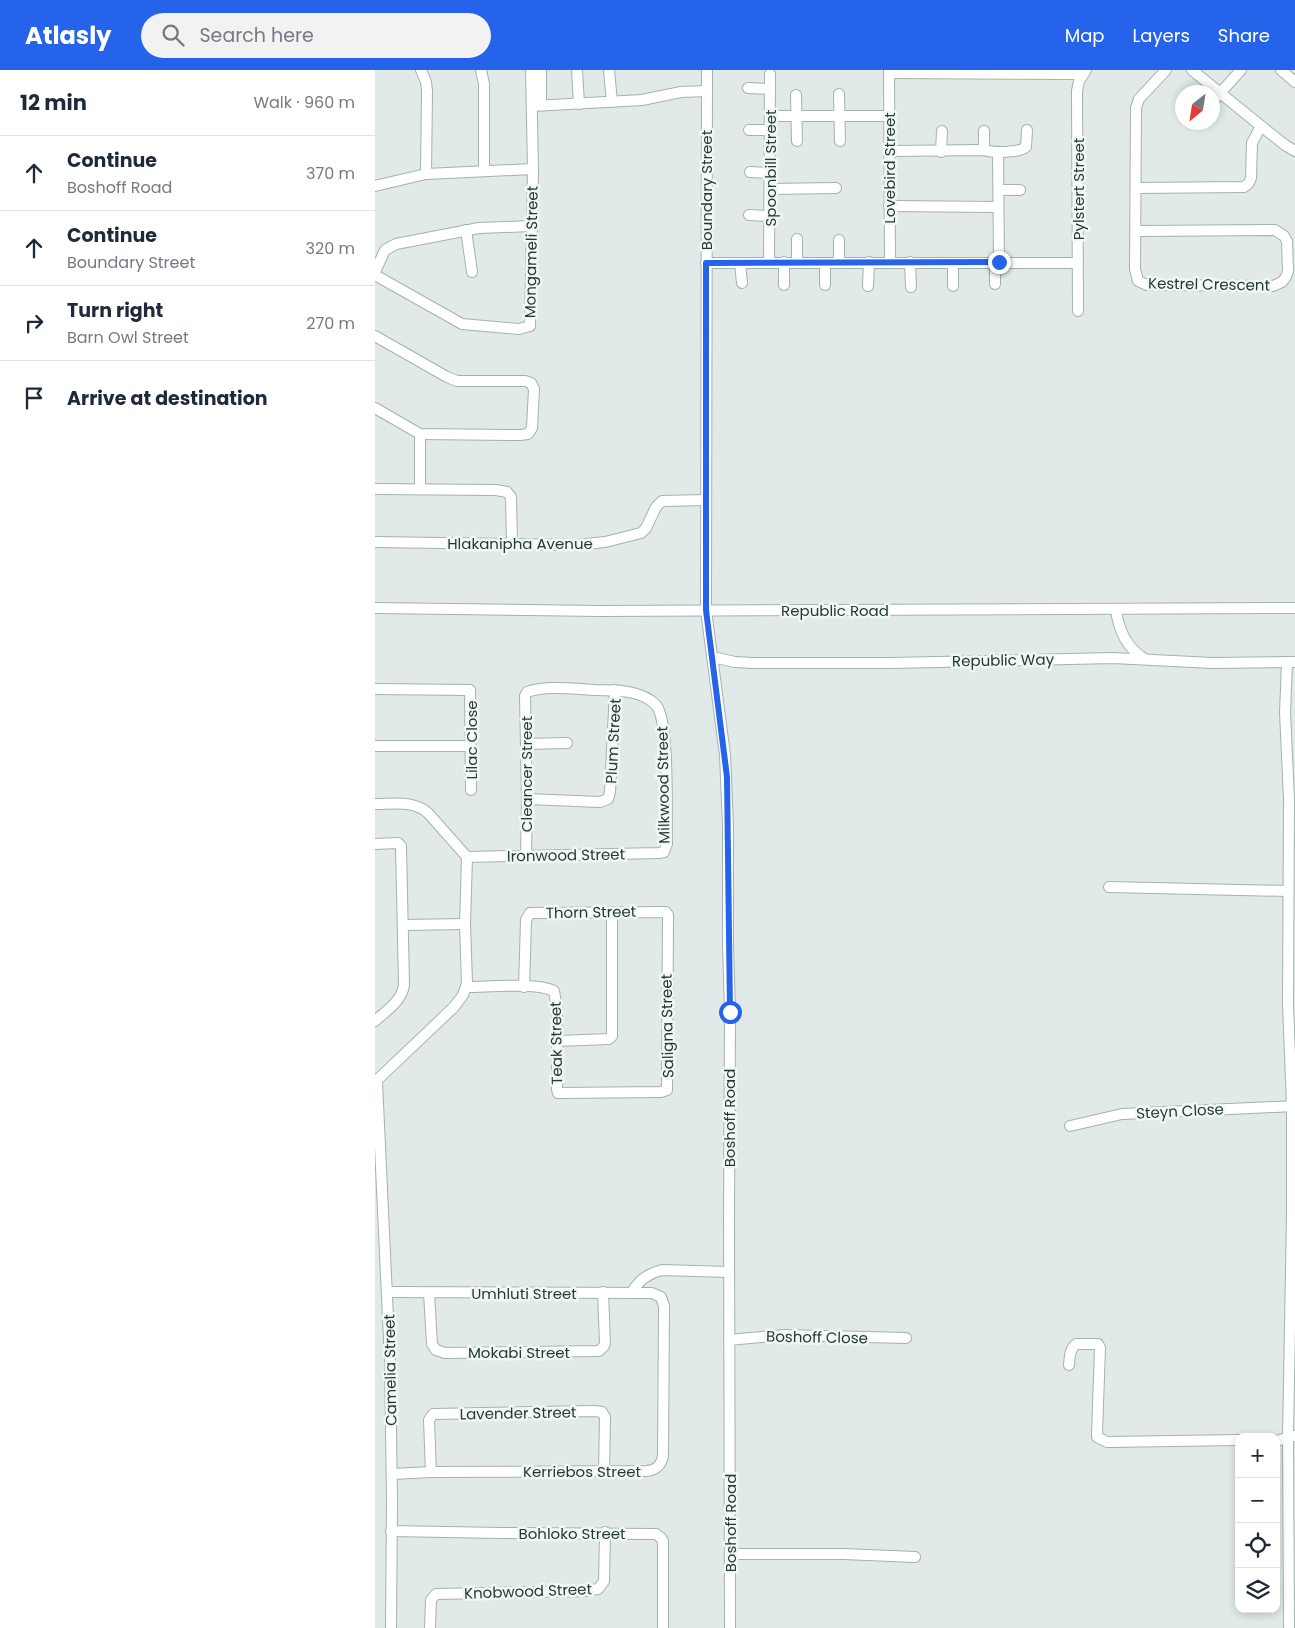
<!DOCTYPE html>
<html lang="en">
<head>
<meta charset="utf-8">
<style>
  body { margin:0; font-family:Poppins,sans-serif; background:#f2f2f3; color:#1f2937 }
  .controls { position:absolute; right:15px; bottom:15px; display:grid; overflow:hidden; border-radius:10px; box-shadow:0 2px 8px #0003 }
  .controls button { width:45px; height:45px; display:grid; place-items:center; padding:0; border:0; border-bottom:1px solid #e0e1e3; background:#fff; color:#1f2937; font:25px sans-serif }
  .compass { position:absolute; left:800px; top:15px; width:45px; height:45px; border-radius:50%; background:#fff; box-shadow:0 2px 8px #0003; rotate:210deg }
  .stop { position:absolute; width:15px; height:15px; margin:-11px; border:4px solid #2563eb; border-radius:50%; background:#fff }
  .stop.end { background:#2563eb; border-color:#fff; box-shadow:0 1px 5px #0008 }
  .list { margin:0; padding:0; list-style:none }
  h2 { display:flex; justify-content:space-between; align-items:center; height:65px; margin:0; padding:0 20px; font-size:21px }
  h2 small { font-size:16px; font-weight:400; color:#747a83 }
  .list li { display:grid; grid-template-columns:32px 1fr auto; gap:15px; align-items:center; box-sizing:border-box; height:75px; padding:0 20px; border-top:1px solid #e0e1e3 }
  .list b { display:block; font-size:19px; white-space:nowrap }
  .list p { margin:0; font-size:16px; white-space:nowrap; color:#747a83 }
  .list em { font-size:16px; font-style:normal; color:#747a83 }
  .icon { flex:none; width:28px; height:28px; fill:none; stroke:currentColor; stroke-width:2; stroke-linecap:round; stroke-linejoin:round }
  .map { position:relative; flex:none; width:920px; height:1558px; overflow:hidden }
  header { display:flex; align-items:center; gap:30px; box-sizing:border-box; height:70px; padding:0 25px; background:#2563eb; color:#fff }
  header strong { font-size:24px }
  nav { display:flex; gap:28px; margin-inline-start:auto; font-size:18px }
  .search { width:350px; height:45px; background:#f2f2f3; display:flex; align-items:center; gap:12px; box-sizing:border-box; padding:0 18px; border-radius:28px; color:#747a83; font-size:19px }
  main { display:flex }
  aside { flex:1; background:#fff }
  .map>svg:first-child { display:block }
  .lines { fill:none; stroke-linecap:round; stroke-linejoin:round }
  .minor-casing { stroke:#a4b2af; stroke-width:12 }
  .minor { stroke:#fff; stroke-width:10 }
  .route { stroke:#2563eb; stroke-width:6 }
  .labels { text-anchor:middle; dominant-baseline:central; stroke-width:5; stroke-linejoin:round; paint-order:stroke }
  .street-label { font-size:15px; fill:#233a37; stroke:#f1f7f5 }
</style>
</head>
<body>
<header>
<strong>Atlasly</strong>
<div class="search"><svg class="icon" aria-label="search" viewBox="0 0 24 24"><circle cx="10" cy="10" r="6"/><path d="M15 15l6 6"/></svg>Search here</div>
<nav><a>Map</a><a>Layers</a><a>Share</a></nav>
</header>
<main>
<aside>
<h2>12 min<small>Walk · 960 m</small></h2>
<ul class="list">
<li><svg class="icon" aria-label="ahead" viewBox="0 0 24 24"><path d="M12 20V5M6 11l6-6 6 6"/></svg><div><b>Continue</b><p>Boshoff Road</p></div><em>370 m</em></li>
<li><svg class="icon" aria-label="ahead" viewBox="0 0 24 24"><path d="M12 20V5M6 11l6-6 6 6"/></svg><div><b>Continue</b><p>Boundary Street</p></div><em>320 m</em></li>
<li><svg class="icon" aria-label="right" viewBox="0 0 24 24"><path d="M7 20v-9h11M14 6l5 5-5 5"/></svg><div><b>Turn right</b><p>Barn Owl Street</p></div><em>270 m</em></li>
<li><svg class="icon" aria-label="arrive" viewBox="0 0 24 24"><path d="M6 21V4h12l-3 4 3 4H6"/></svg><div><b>Arrive at destination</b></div></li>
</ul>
</aside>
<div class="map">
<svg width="920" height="1558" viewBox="0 0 920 1558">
  <rect width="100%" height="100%" fill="#e1eae8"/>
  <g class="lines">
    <defs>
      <g id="minor">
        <path d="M 46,0 L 51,12 L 52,21 L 51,104"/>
        <path d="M 106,0 L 109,14 L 109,101"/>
        <path d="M 166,0 L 166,35"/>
        <path d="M 202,0 L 204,34"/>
        <path d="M 234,0 L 237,32"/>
        <path d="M 332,0 L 331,540 L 350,685 L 353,755 L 353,875 L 355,942 L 354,1149 L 355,1558"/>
        <path d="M 514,0 L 515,192"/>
        <path d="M 817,0 L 886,56 L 910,75 L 920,81"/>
        <path d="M 906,0 L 920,12"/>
        <path d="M 514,3 L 707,4"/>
        <path d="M 373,18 L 395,19"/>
        <path d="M 464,24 L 465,71"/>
        <path d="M 421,25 L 422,71"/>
        <path d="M 838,31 L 866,0"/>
        <path d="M 158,36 L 267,30 L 306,22 L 332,21"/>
        <path d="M 395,46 L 514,46"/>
        <path d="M 818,53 L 818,52"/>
        <path d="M 374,60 L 395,60"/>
        <path d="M 609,80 L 609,61"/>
        <path d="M 515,81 L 609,80 C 618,83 644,83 651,77 L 652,60"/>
        <path d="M 566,82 L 567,61"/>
        <path d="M 623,82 L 624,192"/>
        <path d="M 375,102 L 394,103"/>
        <path d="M 0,116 L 51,104 L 158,99"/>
        <path d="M 761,118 L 869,117 L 874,113 L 876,108 L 877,73 L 886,56"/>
        <path d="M 395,119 L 461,118"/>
        <path d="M 624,120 L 645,120"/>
        <path d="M 514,136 L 623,137"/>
        <path d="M 374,145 L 395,146"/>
        <path d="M 91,160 L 97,202"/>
        <path d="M 761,161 L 900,160 L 909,166 L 912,171 L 913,201 L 911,207 L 907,212 L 898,216 L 772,215 L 763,211 L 760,199 L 761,38 L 764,29 L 791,0"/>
        <path d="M 464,170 L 464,192"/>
        <path d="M 394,192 L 395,4"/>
        <path d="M 409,192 L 409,215"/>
        <path d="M 535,192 L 536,217"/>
        <path d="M 331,193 L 703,193"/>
        <path d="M 365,193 L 367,213"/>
        <path d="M 422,193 L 422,169"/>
        <path d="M 450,193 L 450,215"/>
        <path d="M 620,193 L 620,214"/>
        <path d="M 0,202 L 10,180 L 21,174 L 104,158 L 157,156"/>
        <path d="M 0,205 L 87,254 L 144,259 L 155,256 L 158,99 L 156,0"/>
        <path d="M 493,216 L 494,192"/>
        <path d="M 578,216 L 578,193"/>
        <path d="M 703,241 L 702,21 L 704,11 L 711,0"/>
        <path d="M 0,266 L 72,307 L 82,311 L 150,311 L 156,313 L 159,319 L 157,358 L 153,364 L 145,365 L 45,364 L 0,338"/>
        <path d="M 45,364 L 45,419"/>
        <path d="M 0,419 L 121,420 L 132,422 L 136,427 L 137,474"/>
        <path d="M 0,472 L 201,475 L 230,472 L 266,463 L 271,458 L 281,437 L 287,431 L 330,430"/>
        <path d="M 0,538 L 225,541 L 920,538"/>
        <path d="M 741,539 C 743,559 752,579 770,589"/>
        <path d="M 337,587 L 360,592 L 378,593 L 516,593 L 738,588 L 838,593 L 920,592"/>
        <path d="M 912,594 L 910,642 L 914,729 L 913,934 L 917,1036 L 917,1144 L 913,1367 L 914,1558"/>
        <path d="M 0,619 L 95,620 L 96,720"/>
        <path d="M 151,674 L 192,673"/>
        <path d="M 0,676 L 94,676"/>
        <path d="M 152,729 L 225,732 L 233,729 L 235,722 L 240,620"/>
        <path d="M 0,734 C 18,734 38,730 53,743 L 92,787 L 90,854 L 92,913 L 88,925 L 79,937 L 0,1012"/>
        <path d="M 0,774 L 23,773 L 26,776 L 29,915 C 27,931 11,941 0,951"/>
        <path d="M 92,787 L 284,783 L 289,782 L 292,774 C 291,749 295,651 281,635 C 267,620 240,620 220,620 C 201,619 170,615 152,622 L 150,626 L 152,729 L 151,786"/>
        <path d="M 734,817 L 913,821"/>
        <path d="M 28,855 L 90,854"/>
        <path d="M 92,917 C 113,917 161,912 179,921 L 182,940 L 182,1019 L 183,1023 L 286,1022 L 292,1020 L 293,845 L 291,842 L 155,843 L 151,850 L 149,917"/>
        <path d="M 182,971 L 234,969 L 237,966 L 237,842"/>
        <path d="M 2,1012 L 15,1291 L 17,1431 L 16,1558"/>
        <path d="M 695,1056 L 747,1044 L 920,1036"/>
        <path d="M 13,1222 L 277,1223 L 286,1227 L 289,1236 L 288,1386 C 286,1395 282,1400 272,1401 L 56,1402 L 17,1404"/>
        <path d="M 257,1222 C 264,1210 274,1203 287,1200 L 354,1202"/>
        <path d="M 54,1223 L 57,1274 L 61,1280 L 70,1283 L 224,1281 L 229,1276 L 230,1273 L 228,1222"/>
        <path d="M 354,1270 L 409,1265 L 531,1268"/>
        <path d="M 694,1295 C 695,1287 694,1280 701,1274 L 723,1274 L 725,1278 L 722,1363 L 722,1367 L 732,1372 L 864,1370"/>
        <path d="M 901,1371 L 919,1366"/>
        <path d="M 56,1402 L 54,1350 L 58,1344 L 220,1341 L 227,1342 L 230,1347 L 229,1401"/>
        <path d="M 16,1461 L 126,1463 L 281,1464 L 286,1468 L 288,1471 L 288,1558"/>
        <path d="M 355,1484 L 468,1484 L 540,1487"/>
        <path d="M 55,1558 L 56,1530 L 61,1524 L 210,1521 L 223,1519 L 229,1511 L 230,1462"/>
      </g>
    </defs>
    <use href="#minor" class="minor-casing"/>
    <use href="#minor" class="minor"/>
  </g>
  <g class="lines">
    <path class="route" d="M 355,942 L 352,707 L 331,540 L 331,193 L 624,192"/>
  </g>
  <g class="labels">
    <g class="street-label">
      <text transform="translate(395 98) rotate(-90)">Spoonbill Street</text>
      <text transform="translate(514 98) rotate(-90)">Lovebird Street</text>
      <text transform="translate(703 119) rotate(-90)">Pylstert Street</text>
      <text transform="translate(331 120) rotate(-90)">Boundary Street</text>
      <text transform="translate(156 182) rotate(-89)">Mongameli Street</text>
      <text transform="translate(834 214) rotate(1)">Kestrel Crescent</text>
      <text x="145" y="473">Hlakanipha Avenue</text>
      <text x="460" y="540">Republic Road</text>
      <text transform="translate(628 590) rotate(-1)">Republic Way</text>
      <text transform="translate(96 670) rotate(-90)">Lilac Close</text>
      <text transform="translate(238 671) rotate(-87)">Plum Street</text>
      <text transform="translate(151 704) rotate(-90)">Cleancer Street</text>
      <text transform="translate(288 715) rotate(-91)">Milkwood Street</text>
      <text transform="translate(191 785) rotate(-1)">Ironwood Street</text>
      <text transform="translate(216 842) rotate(-1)">Thorn Street</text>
      <text transform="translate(292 956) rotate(-91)">Saligna Street</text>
      <text transform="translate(181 973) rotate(-91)">Teak Street</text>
      <text transform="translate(805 1041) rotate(-3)">Steyn Close</text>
      <text transform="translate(354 1048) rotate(-90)">Boshoff Road</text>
      <text x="149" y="1223">Umhluti Street</text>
      <text transform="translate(442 1267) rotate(1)">Boshoff Close</text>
      <text x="144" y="1282">Mokabi Street</text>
      <text transform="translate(15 1300) rotate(-91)">Camelia Street</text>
      <text transform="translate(143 1343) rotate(-1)">Lavender Street</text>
      <text x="207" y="1401">Kerriebos Street</text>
      <text transform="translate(355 1453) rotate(-90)">Boshoff Road</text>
      <text x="197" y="1463">Bohloko Street</text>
      <text transform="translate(153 1521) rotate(-2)">Knobwood Street</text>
    </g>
  </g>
</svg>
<div class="controls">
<button>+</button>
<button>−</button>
<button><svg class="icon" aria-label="locate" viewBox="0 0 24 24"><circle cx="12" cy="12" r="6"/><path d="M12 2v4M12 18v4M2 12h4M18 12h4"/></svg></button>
<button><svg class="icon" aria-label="layers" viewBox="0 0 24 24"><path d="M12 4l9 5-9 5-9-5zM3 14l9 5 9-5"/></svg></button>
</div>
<svg class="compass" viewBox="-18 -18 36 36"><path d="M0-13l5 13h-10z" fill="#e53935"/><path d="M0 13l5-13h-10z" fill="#747a83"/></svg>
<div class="stop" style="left:355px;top:942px"></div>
<div class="stop end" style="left:624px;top:192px"></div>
</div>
</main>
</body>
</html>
